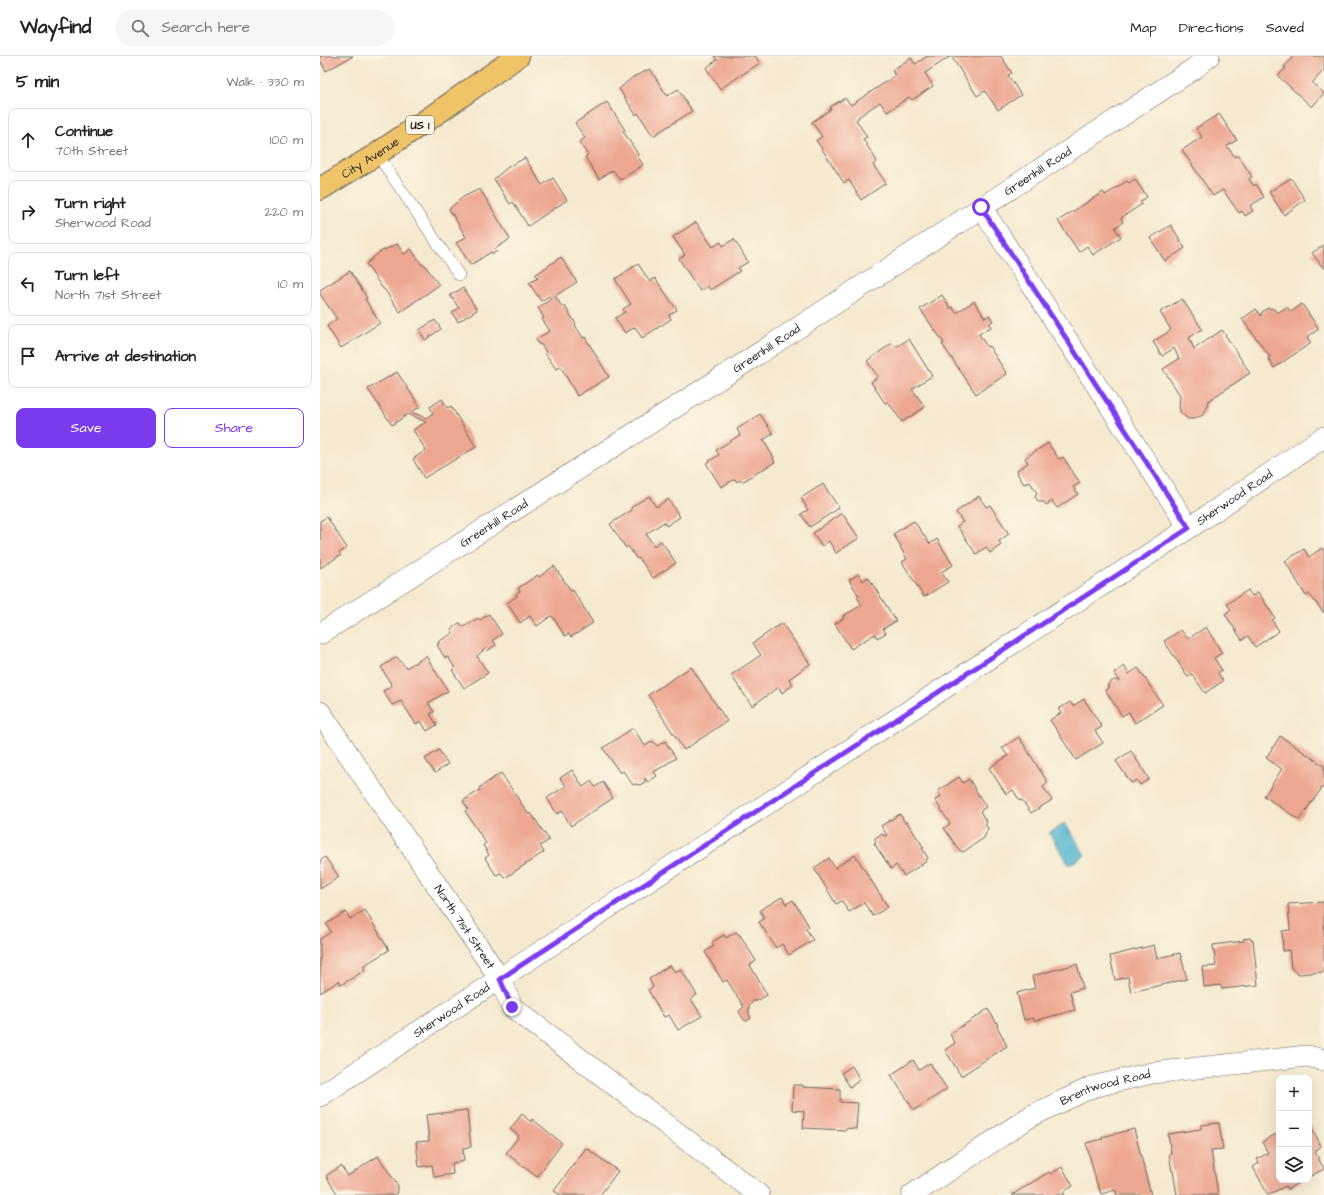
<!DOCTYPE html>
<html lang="en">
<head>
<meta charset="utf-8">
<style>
  body { margin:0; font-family:"Architects Daughter",sans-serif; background:#f6f6f6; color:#222 }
  .controls { position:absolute; right:12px; bottom:12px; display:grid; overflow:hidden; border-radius:8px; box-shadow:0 4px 16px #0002 }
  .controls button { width:36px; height:36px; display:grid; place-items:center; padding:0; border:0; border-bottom:1px solid #e0e0e0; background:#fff; color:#222; font:20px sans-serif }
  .stop { position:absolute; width:12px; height:12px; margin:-9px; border:3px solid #7c3aed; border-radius:50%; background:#fff }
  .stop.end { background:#7c3aed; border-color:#fff; box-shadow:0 1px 4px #0008 }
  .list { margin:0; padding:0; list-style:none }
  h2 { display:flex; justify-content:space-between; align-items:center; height:52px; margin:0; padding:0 16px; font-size:17px }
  h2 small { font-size:13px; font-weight:400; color:#767676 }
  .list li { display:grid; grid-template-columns:26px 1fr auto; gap:12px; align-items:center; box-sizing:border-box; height:64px; margin:0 8px 8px; padding:0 8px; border:1px solid #e0e0e0; border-radius:8px }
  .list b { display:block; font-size:15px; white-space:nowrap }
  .list p { margin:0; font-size:13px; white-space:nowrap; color:#767676 }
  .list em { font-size:13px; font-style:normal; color:#767676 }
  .actions { display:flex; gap:8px; padding:12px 16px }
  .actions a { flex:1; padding:9px 0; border:1px solid #7c3aed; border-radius:8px; text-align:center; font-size:14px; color:#7c3aed }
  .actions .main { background:#7c3aed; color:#fff }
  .icon { flex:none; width:22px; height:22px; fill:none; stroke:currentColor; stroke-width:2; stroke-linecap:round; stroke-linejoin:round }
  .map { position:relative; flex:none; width:1004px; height:1139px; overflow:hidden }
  header { display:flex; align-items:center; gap:24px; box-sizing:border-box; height:56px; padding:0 20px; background:#fff; border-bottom:1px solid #e0e0e0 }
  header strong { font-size:19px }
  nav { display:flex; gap:22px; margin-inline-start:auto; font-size:14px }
  .search { width:280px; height:36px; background:#f6f6f6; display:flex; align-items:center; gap:10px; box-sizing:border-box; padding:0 14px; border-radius:22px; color:#767676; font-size:15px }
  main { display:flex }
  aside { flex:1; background:#fff }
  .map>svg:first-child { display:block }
  .water { fill:#50b3cf; stroke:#366876 }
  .building { fill:#eda690 }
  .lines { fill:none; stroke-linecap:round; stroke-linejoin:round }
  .service-casing { stroke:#68645b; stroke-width:12 }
  .minor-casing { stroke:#68645b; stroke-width:22 }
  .trunk-casing { stroke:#68645b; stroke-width:24 }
  .service { stroke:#fff; stroke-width:11 }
  .minor { stroke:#fff; stroke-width:21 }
  .trunk { stroke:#efc469; stroke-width:22 }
  .route { stroke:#7c3aed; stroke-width:5 }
  .labels { text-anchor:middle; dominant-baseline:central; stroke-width:3.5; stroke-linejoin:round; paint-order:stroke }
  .shield { fill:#fcf5e5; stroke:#5f5d58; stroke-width:1 }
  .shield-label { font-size:11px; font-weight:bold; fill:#1c1c1c }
  .street-label { font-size:12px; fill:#1c1c1c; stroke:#fcf5e5 }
</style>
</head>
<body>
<header>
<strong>Wayfind</strong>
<div class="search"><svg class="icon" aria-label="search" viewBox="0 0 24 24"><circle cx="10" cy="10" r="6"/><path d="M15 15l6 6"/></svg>Search here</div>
<nav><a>Map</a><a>Directions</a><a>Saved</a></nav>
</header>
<main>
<aside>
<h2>5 min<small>Walk · 330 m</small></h2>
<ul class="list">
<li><svg class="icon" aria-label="ahead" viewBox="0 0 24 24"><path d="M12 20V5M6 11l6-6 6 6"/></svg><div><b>Continue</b><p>70th Street</p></div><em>100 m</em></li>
<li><svg class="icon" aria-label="right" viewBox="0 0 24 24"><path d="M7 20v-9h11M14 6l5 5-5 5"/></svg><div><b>Turn right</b><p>Sherwood Road</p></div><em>220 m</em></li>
<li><svg class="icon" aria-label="left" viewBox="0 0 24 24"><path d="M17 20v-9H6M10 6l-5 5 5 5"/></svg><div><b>Turn left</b><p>North 71st Street</p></div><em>10 m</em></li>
<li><svg class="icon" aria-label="arrive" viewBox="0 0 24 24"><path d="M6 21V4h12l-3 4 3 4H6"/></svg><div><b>Arrive at destination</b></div></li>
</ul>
<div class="actions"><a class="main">Save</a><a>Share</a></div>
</aside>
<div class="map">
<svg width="1004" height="1139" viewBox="0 0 1004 1139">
  <rect width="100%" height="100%" fill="#fcf5e5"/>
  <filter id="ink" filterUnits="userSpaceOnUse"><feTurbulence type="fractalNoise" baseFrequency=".025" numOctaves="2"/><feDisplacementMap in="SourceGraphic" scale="8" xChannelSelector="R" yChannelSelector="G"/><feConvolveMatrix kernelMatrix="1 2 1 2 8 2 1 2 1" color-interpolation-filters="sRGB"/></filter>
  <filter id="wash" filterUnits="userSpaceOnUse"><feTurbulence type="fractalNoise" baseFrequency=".012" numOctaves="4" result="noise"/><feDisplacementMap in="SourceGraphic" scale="16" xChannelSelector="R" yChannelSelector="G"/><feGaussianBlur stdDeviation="0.9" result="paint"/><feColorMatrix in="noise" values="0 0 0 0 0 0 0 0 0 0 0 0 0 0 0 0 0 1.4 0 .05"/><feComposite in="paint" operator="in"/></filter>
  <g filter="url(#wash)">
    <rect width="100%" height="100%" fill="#f5e9cf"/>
    <path class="water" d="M 745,767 L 765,799 L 749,809 L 729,777 Z"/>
    <g id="blocks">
      <g class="building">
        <path d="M 0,0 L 33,0 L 6,15 L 0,4 Z"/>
        <path d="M 394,0 L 435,0 L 440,7 L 400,33 L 386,12 L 397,4 Z"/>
        <path d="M 608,0 L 631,0 L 605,17 L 613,30 L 592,44 L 589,41 L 567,56 L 560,46 L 538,61 L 539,62 L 536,64 L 547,81 L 543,83 L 557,105 L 553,109 L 566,127 L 541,144 L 529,124 L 524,127 L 496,84 L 502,81 L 492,66 L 511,53 L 510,51 L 525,42 L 531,49 L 575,20 L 572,14 L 591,2 L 595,8 Z"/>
        <path d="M 631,0 L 681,0 L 692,17 L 688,19 L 701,39 L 678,54 L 665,35 L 657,40 Z"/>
        <path d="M 974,0 L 1004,0 L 1004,14 L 992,27 L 1004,37 L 992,51 L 958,20 L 966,12 L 964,11 Z"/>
        <path d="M 330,13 L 347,40 L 358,33 L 372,55 L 333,80 L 318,57 L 316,59 L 299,33 L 313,21 Z"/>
        <path d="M 287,46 L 305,74 L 303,75 L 318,98 L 317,99 L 323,109 L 300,124 L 293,114 L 279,123 L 265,101 L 268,99 L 259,86 L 265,82 L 255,67 Z"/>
        <path d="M 899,58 L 917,84 L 907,90 L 915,101 L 918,99 L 932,121 L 929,123 L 934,130 L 936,128 L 944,141 L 930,150 L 933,155 L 925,160 L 922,155 L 919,157 L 903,134 L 893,140 L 862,94 L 882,81 L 876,72 Z"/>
        <path d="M 205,102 L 222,129 L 233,122 L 247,144 L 208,170 L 193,146 L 190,148 L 174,123 L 188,111 Z"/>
        <path d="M 971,122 L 985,144 L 964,159 L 949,136 Z"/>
        <path d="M 815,123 L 827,141 L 820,146 L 822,148 L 801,162 L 803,166 L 795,172 L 801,181 L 773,199 L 767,190 L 759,196 L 738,165 L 783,136 L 785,139 L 807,125 L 809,127 Z"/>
        <path d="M 160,133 L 190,183 L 175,193 L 177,195 L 173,198 L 171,196 L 151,209 L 136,187 L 146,181 L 129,153 L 143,141 Z"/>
        <path d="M 376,166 L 393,191 L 401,186 L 403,190 L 414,183 L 428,206 L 418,212 L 420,215 L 390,234 L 388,230 L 380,235 L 359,203 L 365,199 L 353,181 Z"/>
        <path d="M 851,169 L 865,192 L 845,205 L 830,182 Z"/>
        <path d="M 77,188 L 84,198 L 91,193 L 102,209 L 104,208 L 119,229 L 80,256 L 64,233 L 63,233 L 46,208 L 60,196 Z"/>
        <path d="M 1004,189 L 1004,213 L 992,197 Z"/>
        <path d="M 241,201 L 257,226 L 235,240 L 242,251 L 244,249 L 256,268 L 255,269 L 263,282 L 265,281 L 289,321 L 257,340 L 241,311 L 236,313 L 225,297 L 226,296 L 221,288 L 219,289 L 216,283 L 230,275 L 222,263 L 224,262 L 218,252 L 231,243 L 229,240 L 221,245 L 209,227 L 218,222 L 215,219 Z"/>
        <path d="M 318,208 L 330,226 L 335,222 L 357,254 L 349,259 L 351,263 L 322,282 L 315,271 L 305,277 L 295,262 L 305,256 L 303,253 L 311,248 L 295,223 Z"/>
        <path d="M 30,215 L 47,242 L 45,243 L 60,267 L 21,292 L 7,270 L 17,263 L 0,238 L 0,234 Z"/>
        <path d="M 143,232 L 157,254 L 138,266 L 132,257 L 139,252 L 130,239 Z"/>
        <path d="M 622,239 L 630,252 L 632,251 L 636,257 L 654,245 L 665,262 L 669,259 L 673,265 L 669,268 L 671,271 L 659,278 L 667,291 L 669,290 L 687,318 L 656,338 L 622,288 L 624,287 L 600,253 Z"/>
        <path d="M 862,243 L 882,273 L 869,282 L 874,293 L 902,274 L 930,317 L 888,345 L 885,356 L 883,359 L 873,363 L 868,363 L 860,356 L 859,351 L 860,339 L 843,313 L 859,303 L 854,292 L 842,300 L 833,286 L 851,274 L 840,256 Z"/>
        <path d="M 982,248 L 999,273 L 987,281 L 991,287 L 954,312 L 948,302 L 950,301 L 922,263 L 936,253 L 941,260 L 942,256 L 948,252 L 954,253 L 957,257 L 967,251 L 971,256 Z"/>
        <path d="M 115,264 L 121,273 L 105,284 L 99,274 Z"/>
        <path d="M 589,283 L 612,320 L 592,333 L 605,351 L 582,366 L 568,346 L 565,347 L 551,326 L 558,321 L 547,305 L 572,287 L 576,291 Z"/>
        <path d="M 77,316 L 100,351 L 91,356 L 106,362 L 113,357 L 110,351 L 122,343 L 127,352 L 131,350 L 156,391 L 104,422 L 93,403 L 106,394 L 93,374 L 106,366 L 88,358 L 72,369 L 48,333 Z"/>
        <path d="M 440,358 L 453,378 L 443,384 L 454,402 L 453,403 L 455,406 L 422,426 L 420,424 L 417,426 L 415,423 L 401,431 L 386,407 L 399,399 L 396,394 L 420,379 L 417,373 Z"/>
        <path d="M 728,387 L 739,403 L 743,401 L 760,427 L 753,431 L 758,438 L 737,452 L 732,445 L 726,449 L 724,446 L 719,446 L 715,441 L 717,437 L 710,426 L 704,428 L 697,417 L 698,416 L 697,414 L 708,407 L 705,402 Z"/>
        <path d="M 503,428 L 519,452 L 490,471 L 481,458 L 488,454 L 481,442 Z"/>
        <path d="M 329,440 L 336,451 L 348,443 L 360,461 L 346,470 L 344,466 L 326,478 L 334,490 L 341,485 L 356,507 L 333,522 L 319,502 L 317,503 L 308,490 L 306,492 L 290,468 L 312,454 L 311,451 Z"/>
        <path d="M 659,440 L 666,451 L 670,449 L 689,478 L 679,485 L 681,489 L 670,497 L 666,491 L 656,498 L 637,470 L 643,466 L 636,456 Z"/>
        <path d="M 522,457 L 539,482 L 516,497 L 509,485 L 502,490 L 493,477 Z"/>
        <path d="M 7,461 L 27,492 L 19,497 L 21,499 L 0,512 L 0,465 Z"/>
        <path d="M 594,465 L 610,488 L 617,483 L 633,509 L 621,516 L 628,526 L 604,541 L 582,506 L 587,503 L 580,491 L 581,490 L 573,478 Z"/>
        <path d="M 1002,492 L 1004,494 L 1004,557 L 989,538 L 986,540 L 965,505 L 984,493 L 989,501 Z"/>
        <path d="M 234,510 L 251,535 L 253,534 L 273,567 L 251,581 L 249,578 L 245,580 L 233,561 L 231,560 L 217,570 L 210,560 L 200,567 L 187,547 L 197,540 L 196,538 L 200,535 L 198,532 L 218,519 L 219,521 Z"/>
        <path d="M 539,518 L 543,525 L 548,521 L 576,565 L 563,573 L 566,577 L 557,582 L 555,578 L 531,593 L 515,568 L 524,562 L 523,560 L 542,549 L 537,541 L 539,540 L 529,524 Z"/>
        <path d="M 928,534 L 932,540 L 938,536 L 955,562 L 952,564 L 959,575 L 935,591 L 928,580 L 922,584 L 905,558 L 911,554 L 907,548 Z"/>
        <path d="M 169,558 L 182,578 L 173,584 L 176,589 L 167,595 L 166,592 L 157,600 L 168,617 L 144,632 L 132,614 L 135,612 L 128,601 L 125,602 L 117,589 L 119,588 L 118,586 L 133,577 L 131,573 L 139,567 L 140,567 L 143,571 L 158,562 L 160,564 Z"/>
        <path d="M 462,567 L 490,608 L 469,623 L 473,629 L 462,637 L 459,631 L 432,650 L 411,619 L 441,599 L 433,587 Z"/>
        <path d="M 886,571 L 902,597 L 894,602 L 902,614 L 898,617 L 903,625 L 885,637 L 872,618 L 868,621 L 844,585 L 861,574 L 868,583 Z"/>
        <path d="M 106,600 L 128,635 L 108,647 L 114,656 L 110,658 L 117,669 L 107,675 L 101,665 L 96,668 L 81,645 L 72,649 L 63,635 L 72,630 L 61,611 L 77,601 L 86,612 Z"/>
        <path d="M 804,610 L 809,618 L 818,612 L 843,649 L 815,667 L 809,656 L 802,660 L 785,634 L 788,632 L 788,628 L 794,624 L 799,625 L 794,617 Z"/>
        <path d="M 371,611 L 407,665 L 364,694 L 328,639 Z"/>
        <path d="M 764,643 L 782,671 L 775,675 L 783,687 L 756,704 L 730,664 L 741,657 L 738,653 L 742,651 L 750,646 L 753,650 Z"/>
        <path d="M 313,672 L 325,690 L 333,685 L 337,690 L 345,685 L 356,702 L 334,716 L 337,720 L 328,726 L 325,722 L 325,726 L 320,729 L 315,728 L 313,729 L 303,715 L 300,717 L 283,692 Z"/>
        <path d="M 960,680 L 1004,710 L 1004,729 L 979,764 L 944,740 L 962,713 L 946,702 Z"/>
        <path d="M 699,681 L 728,727 L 723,731 L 732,744 L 711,757 L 702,744 L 700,745 L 693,734 L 686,738 L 669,712 L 688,700 L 682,692 Z"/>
        <path d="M 119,694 L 128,708 L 115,717 L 105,703 Z"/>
        <path d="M 811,695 L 829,723 L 820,729 L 817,724 L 811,727 L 796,705 Z"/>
        <path d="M 252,714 L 263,731 L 271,725 L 275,731 L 283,726 L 293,742 L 251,770 L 242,755 L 237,758 L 227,742 L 246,730 L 240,722 Z"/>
        <path d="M 181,717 L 209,759 L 211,757 L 229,784 L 220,790 L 224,796 L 185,822 L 181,817 L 176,819 L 165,802 L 169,799 L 163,789 L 166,787 L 145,755 L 148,753 L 143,745 L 160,734 L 159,732 Z"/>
        <path d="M 639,721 L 643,727 L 649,723 L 666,751 L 660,755 L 667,767 L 665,768 L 668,772 L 664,782 L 643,796 L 639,794 L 624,772 L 630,768 L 615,744 L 621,741 L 618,735 Z"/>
        <path d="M 580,758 L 585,767 L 587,766 L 604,792 L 602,792 L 608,802 L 606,804 L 607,805 L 584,820 L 576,809 L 571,813 L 554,787 L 556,786 L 555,782 L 561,778 L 565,780 L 567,779 L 561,770 Z"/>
        <path d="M 535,799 L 568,851 L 553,860 L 544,847 L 529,856 L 522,845 L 516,848 L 494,812 L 509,802 L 515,812 Z"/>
        <path d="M 5,801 L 19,821 L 0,833 L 0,804 Z"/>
        <path d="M 462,841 L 466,848 L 473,844 L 489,870 L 486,873 L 493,884 L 469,899 L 462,888 L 456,892 L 439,866 L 444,862 L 440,854 Z"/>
        <path d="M 1004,846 L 1004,916 L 979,918 L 973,914 L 971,911 L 969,894 L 963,895 L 962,875 L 970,874 L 968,848 Z"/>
        <path d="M 45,854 L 69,894 L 43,910 L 45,914 L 21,929 L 19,925 L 0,937 L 0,883 L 11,876 L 6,868 L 26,856 L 30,863 Z"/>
        <path d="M 416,876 L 419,879 L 420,879 L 436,905 L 430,909 L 447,939 L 437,945 L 433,945 L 429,951 L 429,958 L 431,962 L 427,965 L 424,964 L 419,956 L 420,954 L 424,951 L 407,924 L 403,926 L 385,896 L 394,890 L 392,886 L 404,879 L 406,882 Z"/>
        <path d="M 930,882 L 931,884 L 933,884 L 938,929 L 902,933 L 900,929 L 884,931 L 882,911 L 896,910 L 893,889 L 924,885 L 923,883 Z"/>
        <path d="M 834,889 L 837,902 L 860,897 L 867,923 L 811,936 L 808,921 L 795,924 L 790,900 Z"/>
        <path d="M 757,908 L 763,932 L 750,936 L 755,954 L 714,965 L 714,962 L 704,964 L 697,937 L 715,932 L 712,920 Z"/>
        <path d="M 350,909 L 355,916 L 361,913 L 366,921 L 377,939 L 371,943 L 382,960 L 358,974 L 349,959 L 344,961 L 328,934 L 333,931 L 329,923 Z"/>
        <path d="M 668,953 L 678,969 L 677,970 L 687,990 L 641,1020 L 625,994 L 635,987 L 630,978 Z"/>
        <path d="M 593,1004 L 599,1014 L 610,1007 L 627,1033 L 594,1054 L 571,1019 Z"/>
        <path d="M 532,1010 L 540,1024 L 530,1031 L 521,1017 Z"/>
        <path d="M 473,1029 L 483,1029 L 483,1031 L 520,1033 L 520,1046 L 538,1047 L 536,1073 L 526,1072 L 525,1074 L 483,1072 L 484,1055 L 472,1054 Z"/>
        <path d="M 147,1054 L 151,1091 L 143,1092 L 144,1105 L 132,1107 L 133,1118 L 114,1121 L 112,1109 L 99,1111 L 96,1086 L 109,1085 L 106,1059 Z"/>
        <path d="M 202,1058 L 211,1066 L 212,1063 L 242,1087 L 217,1121 L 186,1097 L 199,1080 L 190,1073 Z"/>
        <path d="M 899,1067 L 903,1093 L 891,1094 L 898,1139 L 857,1139 L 853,1115 L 852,1115 L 849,1098 L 851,1097 L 848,1078 L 881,1073 L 881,1069 Z"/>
        <path d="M 990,1068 L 1001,1090 L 995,1096 L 1004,1113 L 989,1121 L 989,1069 Z"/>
        <path d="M 814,1073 L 831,1139 L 797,1139 L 795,1134 L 781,1138 L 778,1128 L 777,1128 L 766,1087 L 783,1083 L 782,1081 Z"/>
        <path d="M 956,1078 L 959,1084 L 959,1124 L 983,1124 L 968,1133 L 966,1130 L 948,1139 L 933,1111 L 939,1107 L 937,1103 L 948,1097 L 942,1086 Z"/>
        <path d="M 266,1092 L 298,1115 L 280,1139 L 241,1139 L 234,1135 Z"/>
        <path d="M 58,1100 L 78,1130 L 76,1138 L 74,1139 L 18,1139 L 6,1120 L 21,1110 L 28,1120 Z"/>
        <path d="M 742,1111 L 753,1130 L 743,1136 L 745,1139 L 692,1139 L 729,1116 L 731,1118 Z"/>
      </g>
    </g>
  </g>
  <g filter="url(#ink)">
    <use href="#blocks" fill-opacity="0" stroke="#68645b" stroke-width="1"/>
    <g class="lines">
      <defs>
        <path id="service" d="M 57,98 L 139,219"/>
        <g id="minor">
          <path d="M 661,151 L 869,472"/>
          <path id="s1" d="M 0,578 L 415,313 L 875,12 L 889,0"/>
          <path id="s2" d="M 0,656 L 180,923 L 192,951 L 439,1139"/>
          <path id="s3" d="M 0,1040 L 869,472 L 1004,381"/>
          <path id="s4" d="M 592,1139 L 711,1060 L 772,1031 L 832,1017 L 987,1000 L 1004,1004"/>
        </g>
        <g id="trunk">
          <path id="s5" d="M 0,133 L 57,98 L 120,55 L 198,0"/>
        </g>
      </defs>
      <use href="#service" class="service-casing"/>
      <use href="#minor" class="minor-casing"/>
      <use href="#trunk" class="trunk-casing"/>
      <use href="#service" class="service"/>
      <use href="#minor" class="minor"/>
      <use href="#trunk" class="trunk"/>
    </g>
  </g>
  <g class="lines" filter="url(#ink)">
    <path class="route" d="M 192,951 L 180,923 L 869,472 L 661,151"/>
  </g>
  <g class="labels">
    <rect class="shield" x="86" y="60" width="28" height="18" rx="3"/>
    <g class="shield-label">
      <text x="100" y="69">US 1</text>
    </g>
    <g class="street-label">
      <text stroke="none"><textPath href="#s5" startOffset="59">City Avenue</textPath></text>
      <text stroke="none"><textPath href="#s1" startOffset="854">Greenhill Road</textPath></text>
      <text stroke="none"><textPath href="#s1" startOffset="530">Greenhill Road</textPath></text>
      <text stroke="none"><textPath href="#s3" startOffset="1093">Sherwood Road</textPath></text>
      <text stroke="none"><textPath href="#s1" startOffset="206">Greenhill Road</textPath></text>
      <text stroke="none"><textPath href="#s2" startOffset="259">North 71st Street</textPath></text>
      <text stroke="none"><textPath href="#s3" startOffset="157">Sherwood Road</textPath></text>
      <text stroke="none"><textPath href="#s4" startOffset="223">Brentwood Road</textPath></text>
    </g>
  </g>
</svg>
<div class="controls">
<button>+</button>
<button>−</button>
<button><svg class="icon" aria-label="layers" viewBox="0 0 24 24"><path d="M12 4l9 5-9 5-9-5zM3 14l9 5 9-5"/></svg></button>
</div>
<div class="stop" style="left:661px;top:151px"></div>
<div class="stop end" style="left:192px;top:951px"></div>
</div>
</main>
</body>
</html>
